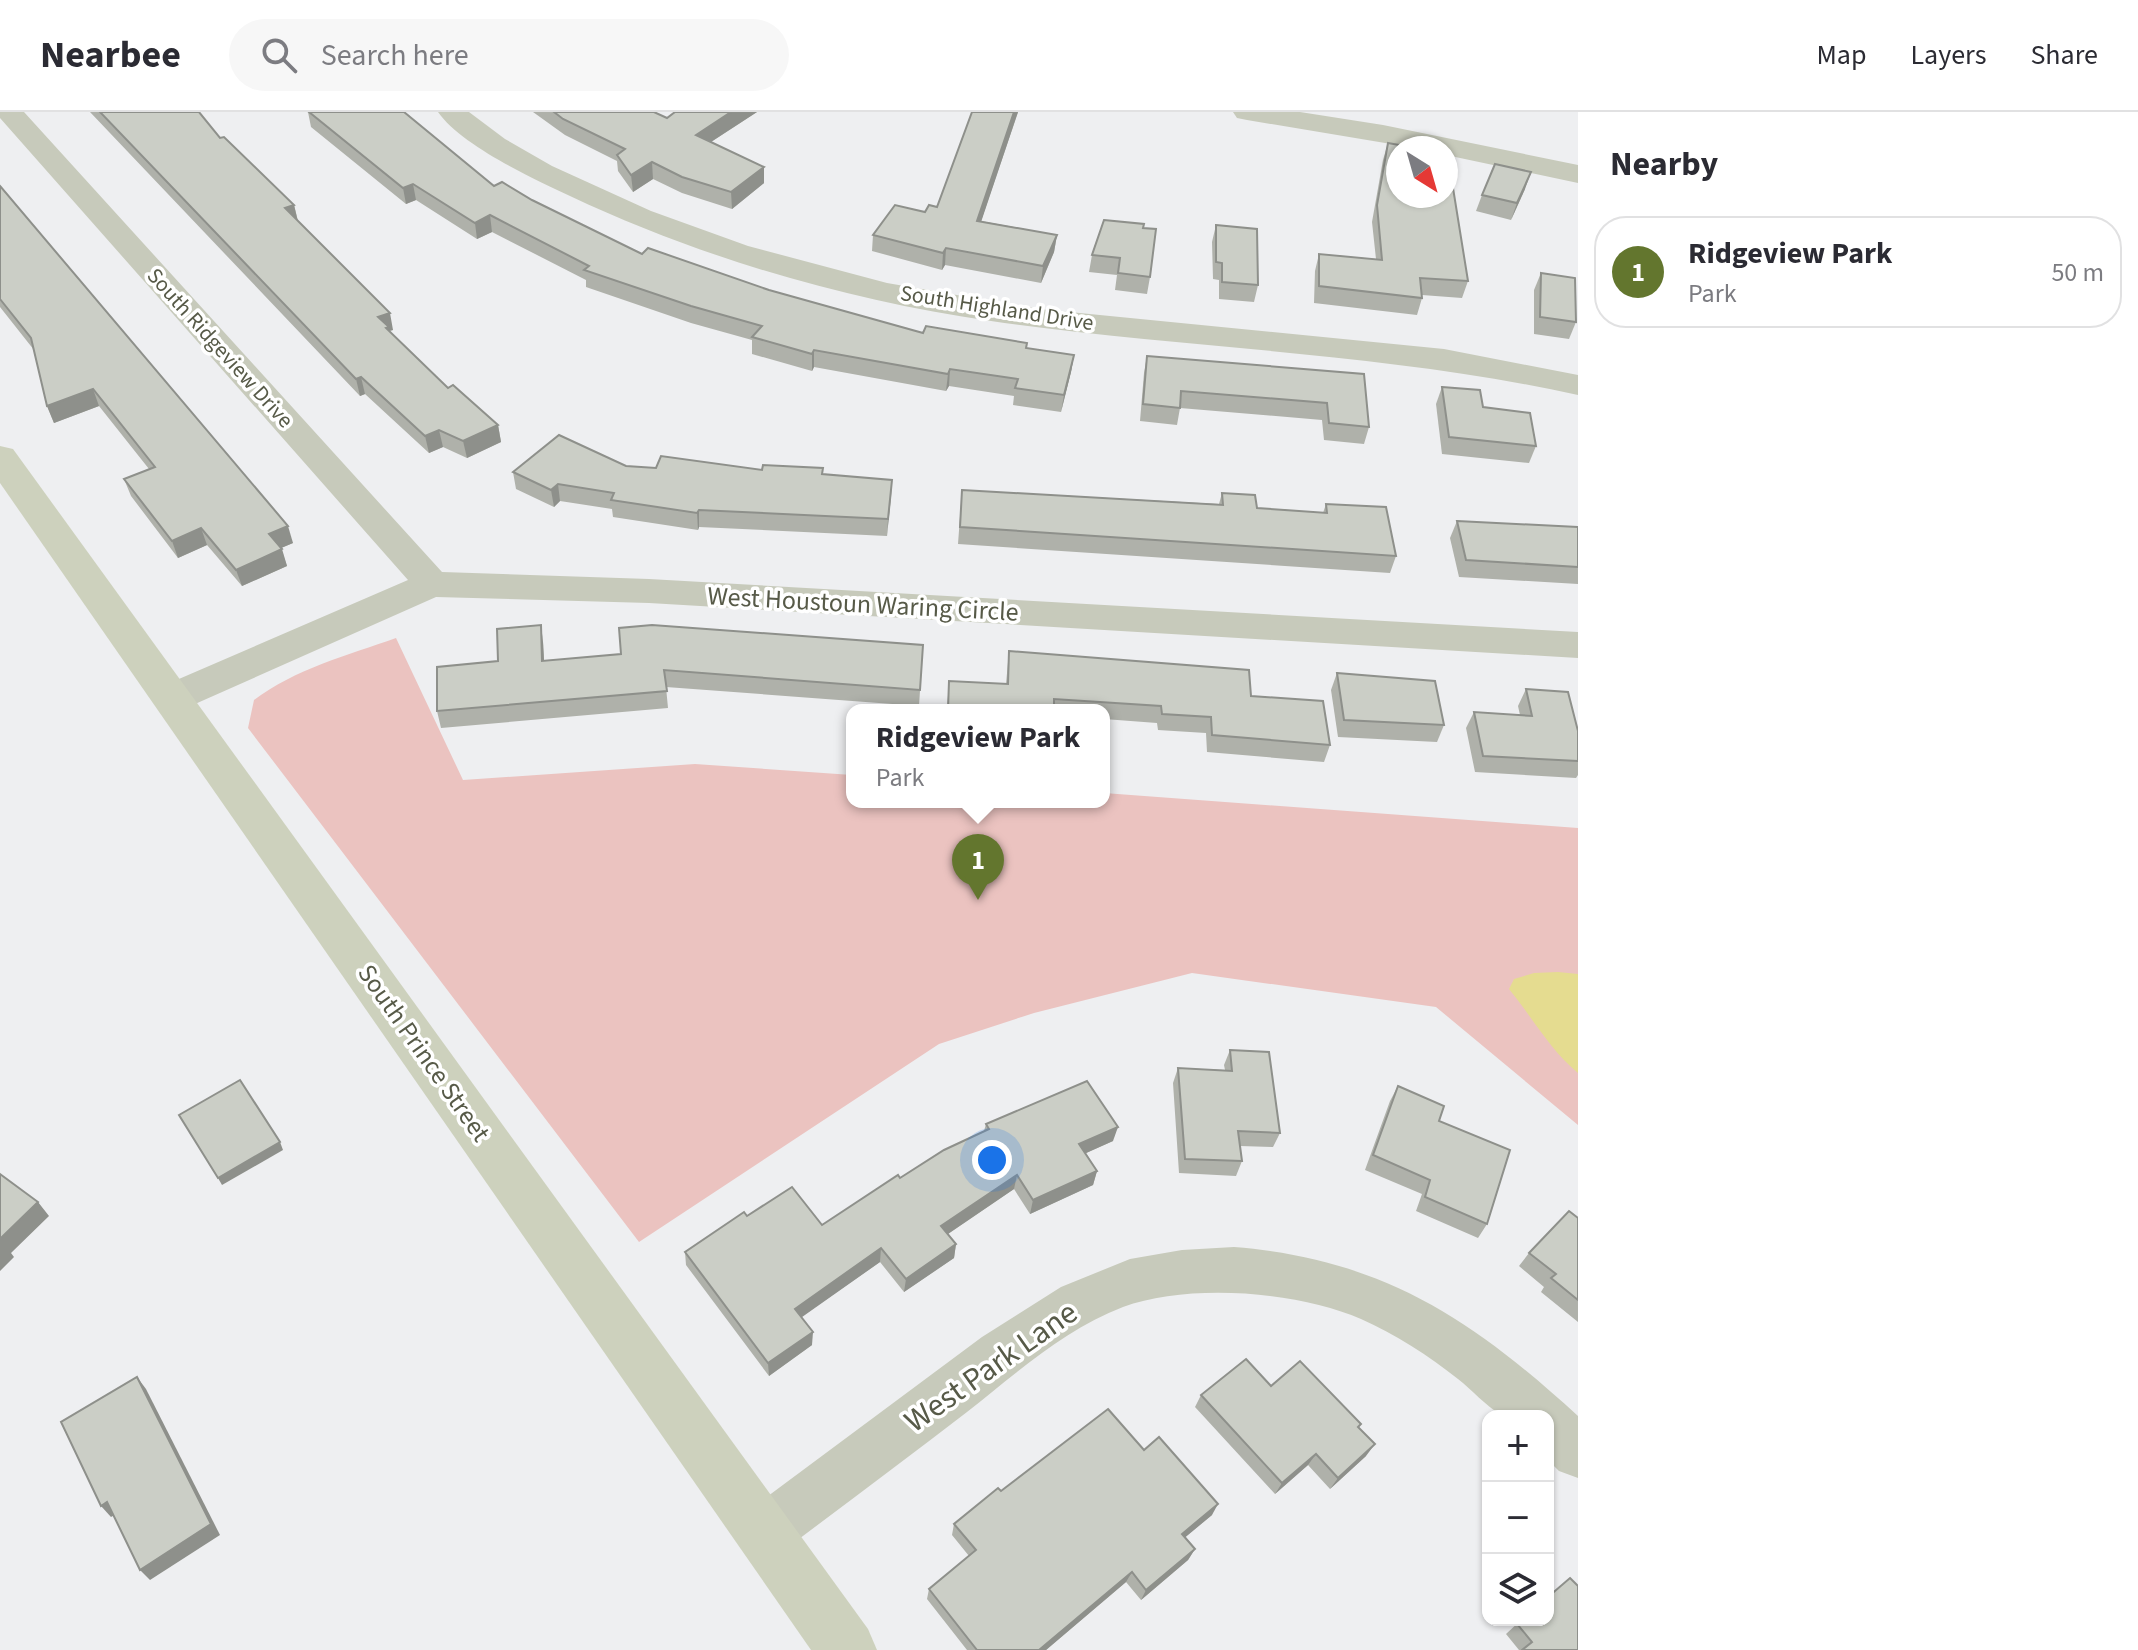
<!DOCTYPE html>
<html lang="en">
<head>
<meta charset="utf-8">
<style>
  body { margin:0; font-family:"Source Sans 3",sans-serif; background:#f7f7f7; color:#2b2b33 }
  .controls { position:absolute; right:24px; bottom:24px; display:grid; overflow:hidden; border-radius:16px; box-shadow:0 2px 6px #0004 }
  .controls button { width:72px; height:72px; display:grid; place-items:center; padding:0; border:0; border-bottom:2px solid #e1e1e2; background:#fff; color:#2b2b33; font:40px sans-serif }
  .compass { position:absolute; left:1386px; top:24px; width:72px; height:72px; border-radius:50%; background:#fff; box-shadow:0 2px 6px #0004; rotate:143deg }
  .you { position:absolute; left:992px; top:1048px; width:28px; height:28px; margin:-20px; border:6px solid #fff; border-radius:50%; background:#1a73e8; box-shadow:0 0 0 12px #1a73e833 }
  .badge { display:grid; place-items:center; width:52px; height:52px; border-radius:50%; background:#63762e; color:#fff; font-size:26px; font-weight:700 }
  .pin { position:absolute; translate:-50% -66px; filter:drop-shadow(0 2px 4px #0008) }
  .pin::after { content:''; position:absolute; top:42px; width:28px; height:24px; background:inherit; clip-path:polygon(0 0,100% 0,50% 100%) }
  .popup { position:absolute; left:846px; top:592px; width:264px; height:104px; box-sizing:border-box; display:grid; place-content:center; border-radius:16px; background:#fff; filter:drop-shadow(0 2px 6px #0005); font-size:26px; white-space:nowrap; color:#7c7c81 }
  .popup b { font-size:30px; color:#2b2b33 }
  .popup::after { content:''; position:absolute; left:50%; top:100%; margin-left:-16px; border:16px solid transparent; border-top-color:#fff }
  .list { margin:0; padding:0; list-style:none }
  h2 { display:flex; justify-content:space-between; align-items:center; height:104px; margin:0; padding:0 32px; font-size:34px }
  h2 small { font-size:26px; font-weight:400; color:#7c7c81 }
  .list li { display:grid; grid-template-columns:52px 1fr auto; gap:24px; align-items:center; box-sizing:border-box; height:112px; margin:0 16px 16px; padding:0 16px; border:2px solid #e1e1e2; border-radius:32px }
  .list b { display:block; font-size:30px; white-space:nowrap }
  .list p { margin:0; font-size:26px; white-space:nowrap; color:#7c7c81 }
  .list em { font-size:26px; font-style:normal; color:#7c7c81 }
  .icon { flex:none; width:44px; height:44px; fill:none; stroke:currentColor; stroke-width:2; stroke-linecap:round; stroke-linejoin:round }
  .map { position:relative; flex:none; width:1578px; height:1538px; overflow:hidden }
  header { display:flex; align-items:center; gap:48px; box-sizing:border-box; height:112px; padding:0 40px; background:#fff; border-bottom:2px solid #e1e1e2 }
  header strong { font-size:38px }
  nav { display:flex; gap:44px; margin-inline-start:auto; font-size:28px }
  .search { width:560px; height:72px; background:#f7f7f7; display:flex; align-items:center; gap:20px; box-sizing:border-box; padding:0 28px; border-radius:44px; color:#7c7c81; font-size:30px }
  main { display:flex }
  aside { flex:1; background:#fff }
  .map>svg:first-child { display:block }
  .green { fill:#ebc3c0 }
  .water { fill:#e5dc90 }
  .lines { fill:none; stroke-linecap:round; stroke-linejoin:round }
  .street { fill:#c7cabb; fill-rule:evenodd }
  .secondary { fill:#cdd1bd; fill-rule:evenodd }
  .wall { fill:#afb1aa }
  .shaded-wall { fill:#8e908b }
  .building { fill:#cbcec6; stroke:#8e908b; stroke-width:2 }
  .labels { text-anchor:middle; dominant-baseline:central; stroke-width:7; stroke-linejoin:round; paint-order:stroke }
  .far-street-label { font-size:22px; fill:#575a48; stroke:#fff }
  .street-label { font-size:26px; fill:#575a48; stroke:#fff }
  .near-street-label { font-size:32px; fill:#575a48; stroke:#fff }
</style>
</head>
<body>
<header>
<strong>Nearbee</strong>
<div class="search"><svg class="icon" aria-label="search" viewBox="0 0 24 24"><circle cx="10" cy="10" r="6"/><path d="M15 15l6 6"/></svg>Search here</div>
<nav><a>Map</a><a>Layers</a><a>Share</a></nav>
</header>
<main>
<div class="map">
<svg width="1578" height="1538" viewBox="0 0 1578 1538">
  <rect width="100%" height="100%" fill="#eeeff1"/>
  <path class="green" d="M 396,526 L 463,668 L 695,652 L 852,663 L 852,690 L 1104,690 L 1104,681 L 1578,716 L 1578,1013 L 1436,895 L 1192,861 L 1034,901 L 939,932 L 639,1130 L 248,616 L 254,588 C 295,557 348,543 396,526 Z"/>
  <path class="water" d="M 1558,860 L 1578,862 L 1578,961 C 1550,938 1532,905 1509,877 L 1514,867 L 1534,861 Z"/>
  <g class="lines">
    <g class="street">
      <path d="M 0,0 L 24,0 L 442,460 L 649,467 L 1578,520 L 1578,546 L 649,491 L 436,485 L 186,596 L 172,600 L 158,596 L 153,586 L 158,576 L 408,468 L 0,6 Z"/>
      <path d="M 438,0 L 469,0 L 505,27 L 552,54 L 651,99 L 748,134 L 887,171 L 1039,197 L 1444,237 L 1578,263 L 1578,283 C 1384,240 1187,237 991,209 C 846,188 702,146 570,84 C 533,67 461,33 438,0 Z"/>
      <path d="M 1233,0 L 1300,0 L 1383,13 L 1578,53 L 1578,71 L 1446,43 L 1446,36 L 1415,36 L 1247,8 L 1237,6 Z"/>
      <path d="M 1234,1135 C 1382,1147 1472,1207 1578,1304 L 1578,1366 L 1559,1359 L 1548,1348 L 1548,1304 C 1535,1304 1511,1308 1500,1302 C 1486,1294 1472,1278 1458,1267 C 1429,1244 1395,1222 1361,1207 C 1298,1179 1188,1171 1123,1195 C 1065,1217 1014,1263 967,1300 C 906,1347 844,1393 783,1439 L 764,1447 L 745,1439 L 737,1420 L 745,1401 L 982,1225 L 1061,1175 L 1130,1147 L 1182,1138 Z"/>
    </g>
    <path class="secondary" d="M 0,334 L 13,337 L 868,1517 L 877,1538 L 811,1538 L 0,371 Z"/>
  </g>
  <g class="wall">
    <path d="M 90,0 L 199,0 L 220,26 L 294,93 L 298,109 L 393,218 L 389,219 L 448,276 L 498,313 L 501,330 L 467,346 L 443,335 L 429,341 L 365,282 L 360,284 Z"/>
    <path d="M 308,0 L 404,0 L 494,74 L 532,88 L 642,142 L 923,221 L 1074,243 L 1071,260 L 1061,300 L 1013,293 L 1014,284 L 949,274 L 946,279 L 814,255 L 812,259 L 752,242 L 752,228 L 691,211 L 586,175 L 586,168 L 492,120 L 477,127 L 416,88 L 406,92 L 311,15 Z"/>
    <path d="M 533,0 L 654,0 L 667,6 L 675,0 L 757,0 L 711,30 L 764,55 L 764,71 L 732,97 L 682,81 L 653,67 L 633,80 L 618,59 L 617,49 L 565,23 Z"/>
    <path d="M 972,0 L 1018,0 L 981,109 L 1057,123 L 1054,140 L 1041,171 L 945,153 L 942,158 L 872,139 L 873,123 L 937,95 Z"/>
    <path d="M 1388,31 L 1398,36 L 1468,169 L 1462,186 L 1422,183 L 1422,186 L 1417,203 L 1314,191 L 1315,159 L 1319,142 L 1376,147 L 1372,110 L 1383,48 Z"/>
    <path d="M 0,74 L 293,431 L 281,436 L 287,454 L 242,474 L 207,433 L 178,446 L 131,384 L 124,367 L 149,357 L 99,294 L 54,311 L 47,294 L 34,238 L 0,195 Z"/>
    <path d="M 1525,77 L 1511,108 L 1476,99 L 1482,83 Z"/>
    <path d="M 1216,113 L 1258,173 L 1254,190 L 1219,187 L 1219,168 L 1213,167 L 1212,130 Z"/>
    <path d="M 1143,116 L 1150,165 L 1147,182 L 1115,178 L 1117,163 L 1089,160 L 1092,143 Z"/>
    <path d="M 1541,161 L 1576,210 L 1569,227 L 1534,222 L 1534,178 Z"/>
    <path d="M 1147,244 L 1364,262 L 1369,315 L 1364,332 L 1324,328 L 1322,308 L 1180,296 L 1177,313 L 1140,309 L 1144,261 Z"/>
    <path d="M 1442,275 L 1483,295 L 1536,334 L 1529,351 L 1442,342 L 1436,292 Z"/>
    <path d="M 626,354 L 656,356 L 762,358 L 892,368 L 887,424 L 699,415 L 698,418 L 613,405 L 612,397 L 560,389 L 554,395 L 516,377 L 513,360 Z"/>
    <path d="M 962,378 L 1219,392 L 1222,381 L 1257,396 L 1323,401 L 1326,392 L 1396,444 L 1390,461 L 958,432 Z"/>
    <path d="M 1457,409 L 1578,415 L 1578,472 L 1459,465 L 1450,426 Z"/>
    <path d="M 543,530 L 544,549 L 923,533 L 919,594 L 666,575 L 668,596 L 441,616 L 437,599 L 498,549 Z"/>
    <path d="M 1009,539 L 1251,584 L 1330,633 L 1324,650 L 1207,640 L 1206,621 L 1158,618 L 1157,611 L 1104,607 L 1104,598 L 947,598 L 949,569 L 1006,572 Z"/>
    <path d="M 1337,561 L 1444,613 L 1437,630 L 1338,625 L 1331,578 Z"/>
    <path d="M 1526,577 L 1578,619 L 1578,663 L 1576,666 L 1475,660 L 1466,616 L 1474,600 L 1520,603 L 1518,594 Z"/>
    <path d="M 1230,938 L 1280,1021 L 1273,1035 L 1240,1034 L 1242,1049 L 1236,1064 L 1179,1061 L 1173,971 L 1178,956 L 1225,958 L 1224,953 Z"/>
    <path d="M 1398,974 L 1439,1009 L 1487,1112 L 1478,1126 L 1416,1099 L 1422,1082 L 1365,1058 L 1390,989 Z"/>
    <path d="M 986,1012 L 1113,1029 L 1086,1041 L 1097,1059 L 1093,1073 L 1030,1102 L 1014,1077 L 948,1122 L 956,1132 L 954,1146 L 904,1180 L 880,1150 L 801,1205 L 812,1233 L 769,1264 L 686,1153 L 685,1140 L 747,1104 L 822,1113 L 900,1066 L 984,1019 Z"/>
    <path d="M 1578,1106 L 1578,1210 L 1541,1180 L 1544,1175 L 1519,1154 L 1529,1141 Z"/>
    <path d="M 1271,1274 L 1359,1315 L 1366,1344 L 1330,1377 L 1308,1353 L 1275,1382 L 1195,1295 L 1201,1283 Z"/>
    <path d="M 1144,1338 L 1212,1403 L 1185,1425 L 1195,1437 L 1188,1448 L 1141,1488 L 1126,1470 L 1046,1538 L 967,1538 L 927,1487 L 929,1477 L 969,1444 L 952,1423 L 954,1412 Z"/>
    <path d="M 1521,1508 L 1578,1538 L 1519,1538 L 1506,1522 Z"/>
  </g>
  <g class="shaded-wall">
    <path d="M 731,0 L 757,0 L 697,39 L 696,23 Z"/>
    <path d="M 1014,0 L 1018,0 L 976,125 L 977,109 Z"/>
    <path d="M 652,50 L 653,67 L 633,80 L 631,63 Z"/>
    <path d="M 764,55 L 764,71 L 732,97 L 731,80 Z"/>
    <path d="M 1531,60 L 1525,77 L 1511,108 L 1517,91 Z"/>
    <path d="M 413,72 L 416,88 L 406,92 L 403,76 Z"/>
    <path d="M 294,93 L 298,110 L 285,96 Z"/>
    <path d="M 490,103 L 492,120 L 477,127 L 475,111 Z"/>
    <path d="M 1057,123 L 1054,140 L 1041,171 L 1043,154 Z"/>
    <path d="M 946,136 L 945,153 L 942,158 L 943,141 Z"/>
    <path d="M 390,201 L 393,218 L 389,219 L 392,232 L 378,205 Z"/>
    <path d="M 814,238 L 814,255 L 812,259 L 812,242 Z"/>
    <path d="M 1074,243 L 1071,260 L 1061,300 L 1064,283 Z"/>
    <path d="M 950,257 L 949,274 L 946,279 L 948,262 Z"/>
    <path d="M 361,265 L 365,282 L 360,284 L 356,267 Z"/>
    <path d="M 93,277 L 99,294 L 54,311 L 47,294 Z"/>
    <path d="M 498,313 L 501,330 L 467,346 L 463,329 Z"/>
    <path d="M 439,318 L 443,335 L 429,341 L 425,324 Z"/>
    <path d="M 892,368 L 891,385 L 887,424 L 888,407 Z"/>
    <path d="M 558,372 L 560,389 L 554,395 L 551,378 Z"/>
    <path d="M 699,398 L 699,415 L 698,418 L 697,401 Z"/>
    <path d="M 288,414 L 293,431 L 274,439 L 269,422 Z"/>
    <path d="M 201,416 L 207,433 L 178,446 L 172,429 Z"/>
    <path d="M 282,437 L 287,454 L 242,474 L 236,458 Z"/>
    <path d="M 541,513 L 543,530 L 545,566 L 542,549 Z"/>
    <path d="M 1118,1015 L 1113,1029 L 1075,1046 L 1079,1032 Z"/>
    <path d="M 280,1030 L 283,1038 L 222,1073 L 218,1066 Z"/>
    <path d="M 1097,1059 L 1093,1073 L 1030,1102 L 1033,1088 Z"/>
    <path d="M 1017,1063 L 1014,1077 L 939,1128 L 941,1114 Z"/>
    <path d="M 38,1090 L 49,1104 L 11,1141 L 14,1145 L 0,1159 L 0,1127 Z"/>
    <path d="M 956,1132 L 954,1146 L 904,1180 L 906,1167 Z"/>
    <path d="M 881,1136 L 880,1150 L 795,1210 L 795,1197 Z"/>
    <path d="M 813,1220 L 812,1233 L 769,1264 L 768,1251 Z"/>
    <path d="M 137,1265 L 146,1277 L 220,1423 L 150,1468 L 140,1458 Z"/>
    <path d="M 1375,1332 L 1366,1344 L 1330,1377 L 1338,1366 Z"/>
    <path d="M 1316,1342 L 1308,1353 L 1275,1382 L 1282,1371 Z"/>
    <path d="M 107,1390 L 118,1401 L 111,1405 L 101,1394 Z"/>
    <path d="M 1218,1392 L 1212,1403 L 1176,1433 L 1182,1422 Z"/>
    <path d="M 1195,1437 L 1188,1448 L 1141,1488 L 1146,1478 Z"/>
    <path d="M 1132,1460 L 1126,1470 L 1046,1538 L 1039,1538 Z"/>
  </g>
  <g class="building">
    <path d="M 100,0 L 199,0 L 220,26 L 224,25 L 294,93 L 285,96 L 390,201 L 378,205 L 389,215 L 386,216 L 448,276 L 453,273 L 498,313 L 463,329 L 439,318 L 425,324 L 361,265 L 356,267 Z"/>
    <path d="M 309,0 L 404,0 L 494,74 L 502,70 L 532,88 L 642,142 L 648,136 L 769,178 L 923,221 L 926,214 L 1027,231 L 1026,236 L 1074,243 L 1064,283 L 1015,276 L 1018,267 L 950,257 L 948,262 L 814,238 L 812,242 L 752,225 L 762,214 L 691,194 L 584,158 L 589,154 L 490,103 L 475,111 L 413,72 L 403,76 Z"/>
    <path d="M 554,0 L 654,0 L 667,6 L 675,0 L 731,0 L 696,23 L 764,55 L 731,80 L 682,65 L 652,50 L 631,63 L 617,43 L 625,37 L 563,7 Z"/>
    <path d="M 972,0 L 1014,0 L 977,109 L 1057,123 L 1043,154 L 946,136 L 943,141 L 873,123 L 895,93 L 925,100 L 929,93 L 937,95 Z"/>
    <path d="M 1388,31 L 1416,36 L 1398,36 L 1398,84 L 1446,84 L 1446,50 L 1449,51 L 1468,169 L 1420,166 L 1422,186 L 1319,174 L 1319,142 L 1382,148 L 1377,93 Z"/>
    <path d="M 1495,52 L 1531,60 L 1517,91 L 1482,83 Z"/>
    <path d="M 0,74 L 288,414 L 269,422 L 282,437 L 236,458 L 201,416 L 172,429 L 124,367 L 155,355 L 93,277 L 47,294 L 31,226 L 0,187 Z"/>
    <path d="M 1104,108 L 1144,112 L 1143,116 L 1156,117 L 1150,165 L 1118,161 L 1120,146 L 1092,143 Z"/>
    <path d="M 1216,113 L 1257,117 L 1258,173 L 1222,170 L 1222,151 L 1216,150 Z"/>
    <path d="M 1541,161 L 1575,166 L 1576,210 L 1540,205 Z"/>
    <path d="M 1147,244 L 1364,262 L 1369,315 L 1329,311 L 1327,291 L 1181,279 L 1180,296 L 1143,292 Z"/>
    <path d="M 1442,275 L 1480,278 L 1483,295 L 1530,301 L 1536,334 L 1449,325 Z"/>
    <path d="M 559,323 L 626,354 L 656,356 L 661,344 L 762,358 L 763,353 L 823,356 L 822,362 L 892,368 L 888,407 L 699,398 L 697,401 L 611,388 L 614,381 L 558,372 L 551,378 L 513,360 Z"/>
    <path d="M 962,378 L 1223,393 L 1222,381 L 1255,383 L 1257,396 L 1327,401 L 1326,392 L 1386,395 L 1396,444 L 960,415 Z"/>
    <path d="M 1457,409 L 1578,415 L 1578,455 L 1466,448 Z"/>
    <path d="M 541,513 L 542,549 L 621,542 L 619,516 L 652,513 L 923,533 L 920,578 L 664,558 L 667,579 L 437,599 L 437,555 L 498,549 L 497,517 Z"/>
    <path d="M 1009,539 L 1249,558 L 1251,584 L 1323,589 L 1330,633 L 1212,623 L 1211,605 L 1162,602 L 1161,594 L 1054,587 L 1054,598 L 948,598 L 949,569 L 1008,572 Z"/>
    <path d="M 1337,561 L 1435,569 L 1444,613 L 1344,608 Z"/>
    <path d="M 1526,577 L 1568,580 L 1578,619 L 1578,649 L 1483,644 L 1474,600 L 1532,604 Z"/>
    <path d="M 1230,938 L 1269,940 L 1280,1021 L 1238,1019 L 1242,1049 L 1185,1047 L 1178,956 L 1232,959 Z"/>
    <path d="M 240,968 L 280,1030 L 218,1066 L 179,1003 Z"/>
    <path d="M 1087,969 L 1118,1015 L 1079,1032 L 1097,1059 L 1033,1088 L 1017,1063 L 941,1114 L 956,1132 L 906,1167 L 881,1136 L 795,1197 L 813,1220 L 768,1251 L 685,1140 L 744,1100 L 747,1104 L 792,1075 L 822,1113 L 898,1063 L 900,1066 L 944,1038 L 989,1017 L 986,1012 Z"/>
    <path d="M 1398,974 L 1444,994 L 1439,1009 L 1510,1038 L 1487,1112 L 1425,1085 L 1430,1068 L 1373,1043 Z"/>
    <path d="M 0,1062 L 38,1090 L 0,1127 Z"/>
    <path d="M 1569,1099 L 1578,1106 L 1578,1188 L 1551,1166 L 1556,1162 L 1529,1141 Z"/>
    <path d="M 1246,1247 L 1271,1274 L 1300,1249 L 1361,1312 L 1358,1315 L 1375,1332 L 1338,1366 L 1316,1342 L 1282,1371 L 1201,1283 Z"/>
    <path d="M 137,1265 L 211,1412 L 140,1458 L 107,1390 L 101,1394 L 61,1310 Z"/>
    <path d="M 1108,1297 L 1144,1338 L 1159,1325 L 1218,1392 L 1182,1422 L 1195,1437 L 1146,1478 L 1132,1460 L 1039,1538 L 977,1538 L 929,1477 L 976,1438 L 954,1412 L 998,1376 L 1001,1379 Z"/>
    <path d="M 1570,1466 L 1578,1474 L 1578,1538 L 1522,1538 L 1532,1530 L 1517,1512 L 1522,1508 L 1548,1508 L 1548,1485 Z"/>
  </g>
  <g class="labels">
    <g class="far-street-label">
      <text transform="translate(997 196) rotate(9)">South Highland Drive</text>
      <text transform="translate(220 236) rotate(48)">South Ridgeview Drive</text>
    </g>
    <g class="street-label">
      <text transform="translate(863 492) rotate(3)">West Houstoun Waring Circle</text>
      <text transform="translate(424 941) rotate(55)">South Prince Street</text>
    </g>
    <g class="near-street-label">
      <text transform="translate(991 1255) rotate(-35)">West Park Lane</text>
    </g>
  </g>
</svg>
<div class="controls">
<button>+</button>
<button>−</button>
<button><svg class="icon" aria-label="layers" viewBox="0 0 24 24"><path d="M12 4l9 5-9 5-9-5zM3 14l9 5 9-5"/></svg></button>
</div>
<svg class="compass" viewBox="-18 -18 36 36"><path d="M0-13l5 13h-10z" fill="#e53935"/><path d="M0 13l5-13h-10z" fill="#7c7c81"/></svg>
<div class="you"></div>
<div class="pin badge" style="left:978px;top:788px">1</div>
<div class="popup"><b>Ridgeview Park</b>Park</div>
</div>
<aside>
<h2>Nearby<small></small></h2>
<ul class="list">
<li><span class="badge">1</span><div><b>Ridgeview Park</b><p>Park</p></div><em>50 m</em></li>
</ul>
</aside>
</main>
</body>
</html>
